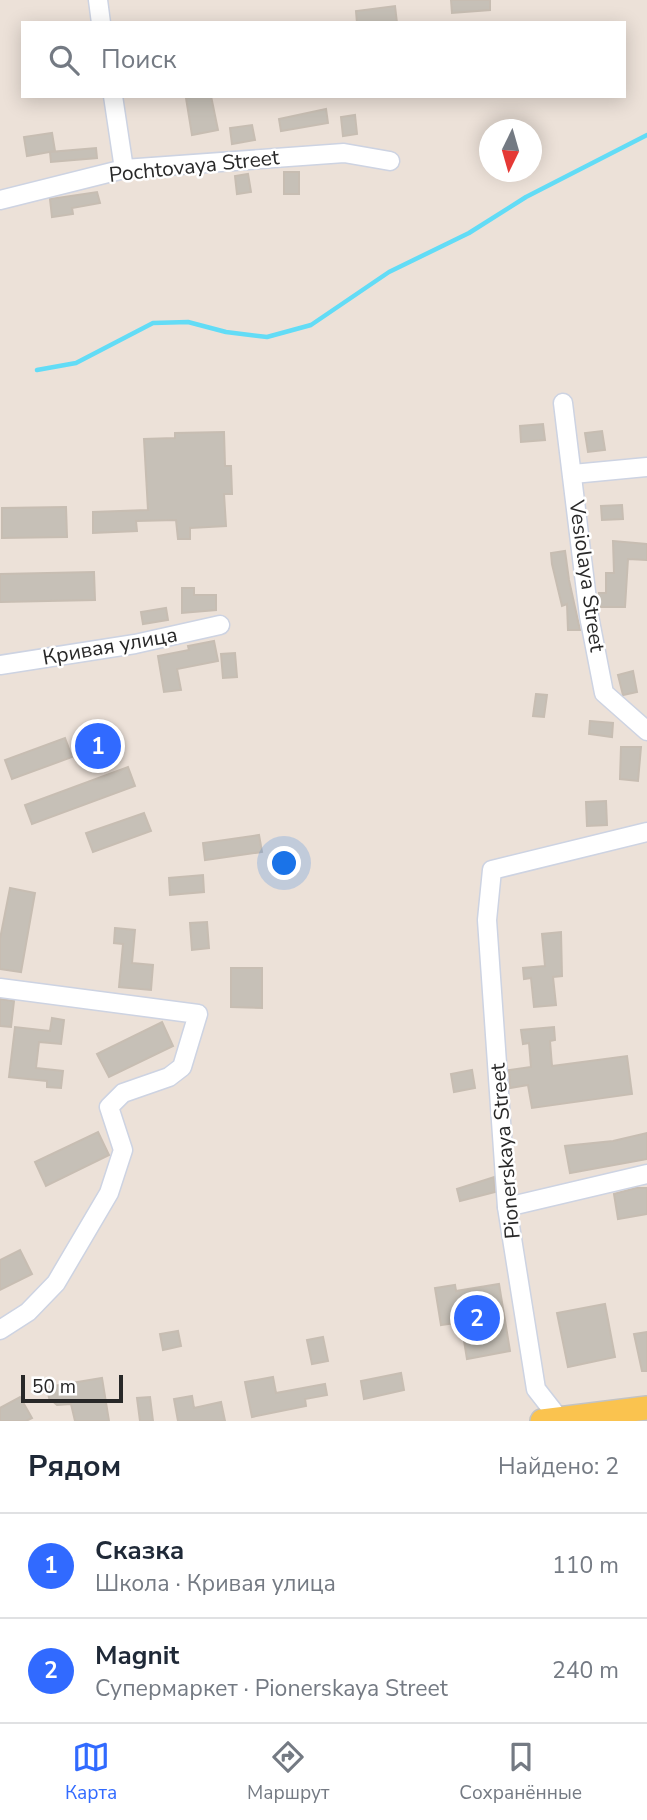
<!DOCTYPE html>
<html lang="ru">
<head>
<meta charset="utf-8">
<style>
  body { margin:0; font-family:"Nunito Sans",sans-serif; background:#f6f6f7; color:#1f2937 }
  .compass { position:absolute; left:479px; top:119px; width:63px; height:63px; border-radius:50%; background:#fff; box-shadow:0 4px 18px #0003; rotate:185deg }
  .scale { position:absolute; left:21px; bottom:18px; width:102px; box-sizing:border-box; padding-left:7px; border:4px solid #282828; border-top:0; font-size:19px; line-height:24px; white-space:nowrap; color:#282828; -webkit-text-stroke:5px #fff; paint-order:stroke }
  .you { position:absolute; left:285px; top:864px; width:24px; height:24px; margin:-18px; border:5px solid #fff; border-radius:50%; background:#1a73e8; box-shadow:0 0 0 10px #1a73e833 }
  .badge { display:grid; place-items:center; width:46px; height:46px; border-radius:50%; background:#316aff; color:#fff; font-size:23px; font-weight:700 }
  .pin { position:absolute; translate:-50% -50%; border:4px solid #fff; box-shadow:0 2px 7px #0006 }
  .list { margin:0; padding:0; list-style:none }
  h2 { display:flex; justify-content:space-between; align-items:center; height:91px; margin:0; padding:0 28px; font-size:30px }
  h2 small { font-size:23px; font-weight:400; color:#747a83 }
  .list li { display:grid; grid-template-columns:46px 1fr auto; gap:21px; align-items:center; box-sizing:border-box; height:105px; padding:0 28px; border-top:2px solid #e0e1e3 }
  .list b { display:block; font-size:26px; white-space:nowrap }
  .list p { margin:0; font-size:23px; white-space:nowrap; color:#747a83 }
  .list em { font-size:23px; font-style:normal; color:#747a83 }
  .icon { flex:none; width:38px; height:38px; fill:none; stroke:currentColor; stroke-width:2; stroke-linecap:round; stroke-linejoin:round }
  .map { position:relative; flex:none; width:647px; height:1421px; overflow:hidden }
  .search { position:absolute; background:#fff; box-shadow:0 4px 18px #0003; left:21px; right:21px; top:21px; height:77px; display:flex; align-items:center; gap:18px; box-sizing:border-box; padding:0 24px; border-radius:0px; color:#747a83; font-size:26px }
  .sheet { height:301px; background:#fff }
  nav { display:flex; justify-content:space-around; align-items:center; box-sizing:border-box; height:98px; border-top:2px solid #e0e1e3; background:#fff; font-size:19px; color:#747a83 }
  nav a { display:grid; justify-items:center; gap:4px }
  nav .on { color:#316aff }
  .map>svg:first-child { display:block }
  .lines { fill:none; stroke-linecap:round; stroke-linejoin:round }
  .stream { stroke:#62dcf6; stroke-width:4.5 }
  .building { fill:#c6c0b7; stroke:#c7bdb2; stroke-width:2 }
  .minor-casing { stroke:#cdd3e2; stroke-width:21 }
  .major-casing { stroke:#c3c3c3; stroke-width:26 }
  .minor { stroke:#fff; stroke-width:18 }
  .major { stroke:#fac34f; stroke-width:23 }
  .labels { text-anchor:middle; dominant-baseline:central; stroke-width:5; stroke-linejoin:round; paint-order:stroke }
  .street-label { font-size:21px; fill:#282828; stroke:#fff }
</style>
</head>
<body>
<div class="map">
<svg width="647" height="1421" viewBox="0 0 647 1421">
  <rect width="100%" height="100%" fill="#ece1d8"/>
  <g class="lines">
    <path class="stream" d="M 37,370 L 76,363 L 153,323 L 188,322 L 226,332 L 267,337 L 311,325 L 389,272 L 469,233 L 526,197 L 647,135"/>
  </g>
  <g class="building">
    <path d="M 451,0 L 490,0 L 490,10 L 452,13 Z"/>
    <path d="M 395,6 L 397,23 L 357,23 L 356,11 Z"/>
    <path d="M 195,96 L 211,96 L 218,130 L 192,135 L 186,98 Z"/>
    <path d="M 326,109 L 328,123 L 281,131 L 279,119 Z"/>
    <path d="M 355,115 L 357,134 L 343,136 L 341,117 Z"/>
    <path d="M 252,125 L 255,140 L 232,144 L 230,128 Z"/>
    <path d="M 52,133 L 55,151 L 27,156 L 24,137 Z"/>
    <path d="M 96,148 L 97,158 L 51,162 L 50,152 Z"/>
    <rect x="284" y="172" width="15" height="22"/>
    <path d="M 248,174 L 251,192 L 237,194 L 235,176 Z"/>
    <path d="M 97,192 L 100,203 L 72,208 L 73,214 L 52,217 L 50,199 Z"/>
    <path d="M 543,424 L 545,440 L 521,442 L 520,426 Z"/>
    <path d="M 602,431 L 605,450 L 588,452 L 585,433 Z"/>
    <path d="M 224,432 L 225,466 L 231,466 L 232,494 L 224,494 L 226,526 L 190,528 L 190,539 L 178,539 L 176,520 L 136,521 L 137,531 L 93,533 L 93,512 L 148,510 L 144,439 L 175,438 L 175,433 Z"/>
    <path d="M 622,505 L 623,519 L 602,520 L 601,506 Z"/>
    <path d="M 66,507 L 67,537 L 2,538 L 2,508 Z"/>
    <path d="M 613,541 L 647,544 L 647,560 L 628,559 L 625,607 L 599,607 L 599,593 L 606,593 L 606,573 L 614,573 Z"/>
    <path d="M 565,551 L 569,580 L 580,630 L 568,630 L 567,604 L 562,606 L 552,564 L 551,553 Z"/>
    <path d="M 94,572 L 95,600 L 0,602 L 0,574 Z"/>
    <path d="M 182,588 L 194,588 L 194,595 L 216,595 L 216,610 L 182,613 Z"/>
    <path d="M 166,608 L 168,620 L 143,624 L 141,612 Z"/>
    <path d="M 214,641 L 218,661 L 177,669 L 181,690 L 164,692 L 158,656 L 189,650 L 188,646 Z"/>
    <path d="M 235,653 L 237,677 L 223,678 L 221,654 Z"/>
    <path d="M 633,671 L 637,692 L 623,695 L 618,675 Z"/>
    <path d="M 536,694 L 547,695 L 544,717 L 533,716 Z"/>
    <path d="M 590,721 L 613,723 L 612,737 L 589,734 Z"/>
    <path d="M 65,738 L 72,757 L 12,779 L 5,760 Z"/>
    <path d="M 621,747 L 641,747 L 638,781 L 620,779 Z"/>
    <path d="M 128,767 L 135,786 L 32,824 L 25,805 Z"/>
    <path d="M 606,801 L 607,825 L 587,826 L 586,802 Z"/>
    <path d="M 144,813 L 151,831 L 93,852 L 86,833 Z"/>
    <path d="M 259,835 L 262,852 L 205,860 L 203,843 Z"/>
    <path d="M 203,875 L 204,892 L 170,895 L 169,878 Z"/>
    <path d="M 10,888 L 35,893 L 21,972 L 0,969 L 0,939 Z"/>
    <path d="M 207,922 L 209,948 L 192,950 L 190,923 Z"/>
    <path d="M 115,928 L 135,930 L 132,963 L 153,965 L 151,990 L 119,987 L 123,944 L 114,943 Z"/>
    <path d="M 561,932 L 562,976 L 553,977 L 556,1005 L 534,1007 L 531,978 L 524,979 L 523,968 L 545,966 L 542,934 Z"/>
    <path d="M 231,968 L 262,968 L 262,1008 L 231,1007 Z"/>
    <path d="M 0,999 L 14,1001 L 11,1027 L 0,1026 Z"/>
    <path d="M 52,1018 L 64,1020 L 61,1044 L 39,1042 L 36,1068 L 63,1071 L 61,1088 L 47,1087 L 47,1081 L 9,1077 L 15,1027 L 50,1031 Z"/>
    <path d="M 162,1022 L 173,1046 L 109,1077 L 97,1054 Z"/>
    <path d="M 554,1027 L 555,1040 L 550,1041 L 552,1066 L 627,1056 L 632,1094 L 532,1108 L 528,1085 L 510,1088 L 509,1070 L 531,1067 L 529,1043 L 523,1044 L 521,1030 Z"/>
    <path d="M 472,1070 L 475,1088 L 454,1092 L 451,1074 Z"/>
    <path d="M 98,1132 L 109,1155 L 46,1186 L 35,1162 Z"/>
    <path d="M 647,1133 L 647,1159 L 570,1173 L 565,1146 L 613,1141 Z"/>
    <path d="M 494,1177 L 495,1192 L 460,1201 L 457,1189 Z"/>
    <path d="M 636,1188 L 647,1188 L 647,1214 L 618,1219 L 614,1194 Z"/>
    <path d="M 20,1250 L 32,1274 L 0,1290 L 0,1260 Z"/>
    <path d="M 499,1284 L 510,1351 L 467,1359 L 461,1322 L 441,1325 L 435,1288 L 455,1285 L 456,1291 Z"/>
    <path d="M 605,1304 L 615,1357 L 568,1367 L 557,1313 Z"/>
    <path d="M 178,1331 L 181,1346 L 163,1350 L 160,1334 Z"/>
    <path d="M 647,1332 L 647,1371 L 642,1371 L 634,1334 Z"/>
    <path d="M 323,1337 L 328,1361 L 312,1364 L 307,1340 Z"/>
    <path d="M 401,1373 L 404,1390 L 364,1399 L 361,1381 Z"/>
    <path d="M 273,1377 L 276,1393 L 325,1384 L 327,1395 L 305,1399 L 306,1406 L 252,1417 L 245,1382 Z"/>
    <path d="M 102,1378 L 109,1421 L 75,1421 L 71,1404 L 57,1405 L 49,1398 L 47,1387 Z"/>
    <path d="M 192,1396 L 194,1408 L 221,1402 L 225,1421 L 178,1421 L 174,1399 Z"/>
    <path d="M 20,1397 L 32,1418 L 26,1421 L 0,1421 L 0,1408 Z"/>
    <path d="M 150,1397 L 153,1421 L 140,1421 L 137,1398 Z"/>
  </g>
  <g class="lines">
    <defs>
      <g id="minor">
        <path d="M 98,0 L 101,23"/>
        <path d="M 113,96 L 124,169"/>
        <path d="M 0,200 L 124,169 L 344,153 L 390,161"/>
        <path d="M 563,403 L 589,616 L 604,693 L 647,731"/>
        <path d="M 573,474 L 647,467"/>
        <path d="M 0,665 L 135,644 L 220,625"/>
        <path d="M 0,988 L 198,1014 L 182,1067 L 169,1077 L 123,1093 L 109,1107 L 123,1150 L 109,1193 L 56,1283 L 28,1312 L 0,1330"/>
        <path d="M 507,1207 L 647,1174"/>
        <path d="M 561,1421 L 536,1389 L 507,1207 L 487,920 L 492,870 L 647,832"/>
      </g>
      <path id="major" d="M 542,1421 L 647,1408"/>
    </defs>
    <use href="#minor" class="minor-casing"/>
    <use href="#major" class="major-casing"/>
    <use href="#minor" class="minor"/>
    <use href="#major" class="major"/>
  </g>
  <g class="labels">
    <g class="street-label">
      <text transform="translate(194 166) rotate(-6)">Pochtovaya Street</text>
      <text transform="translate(587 576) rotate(82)">Vesiolaya Street</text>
      <text transform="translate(110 646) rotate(-10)">Кривая улица</text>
      <text transform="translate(505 1151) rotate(-95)">Pionerskaya Street</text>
    </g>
  </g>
</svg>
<svg class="compass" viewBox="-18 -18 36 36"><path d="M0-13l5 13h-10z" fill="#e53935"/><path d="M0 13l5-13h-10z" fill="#747a83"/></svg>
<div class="scale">50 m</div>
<div class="you"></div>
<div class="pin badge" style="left:98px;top:746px">1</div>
<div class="pin badge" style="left:477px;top:1318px">2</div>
<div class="search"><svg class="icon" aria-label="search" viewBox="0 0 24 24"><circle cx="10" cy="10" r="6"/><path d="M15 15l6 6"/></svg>Поиск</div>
</div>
<section class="sheet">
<h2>Рядом<small>Найдено: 2</small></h2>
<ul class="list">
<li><span class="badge">1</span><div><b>Сказка</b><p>Школа · Кривая улица</p></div><em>110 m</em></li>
<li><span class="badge">2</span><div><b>Magnit</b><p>Супермаркет · Pionerskaya Street</p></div><em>240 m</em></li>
</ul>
</section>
<nav>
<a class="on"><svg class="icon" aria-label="map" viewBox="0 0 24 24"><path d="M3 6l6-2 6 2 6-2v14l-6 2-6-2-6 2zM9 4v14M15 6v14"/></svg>Карта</a>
<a><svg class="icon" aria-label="directions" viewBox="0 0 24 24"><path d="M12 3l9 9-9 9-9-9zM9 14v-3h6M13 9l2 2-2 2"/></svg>Маршрут</a>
<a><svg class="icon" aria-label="saved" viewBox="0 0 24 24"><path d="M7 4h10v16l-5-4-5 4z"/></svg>Сохранённые</a>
</nav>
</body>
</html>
